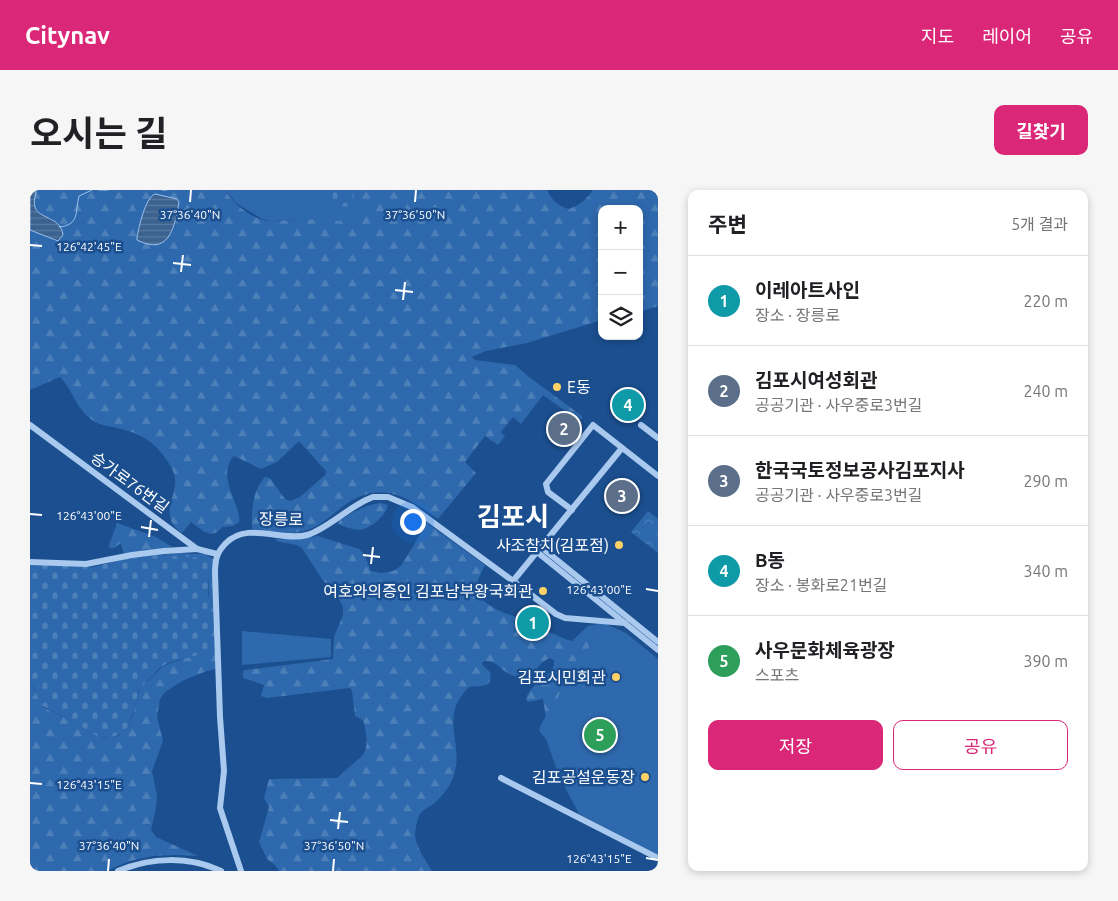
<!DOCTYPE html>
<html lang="ko">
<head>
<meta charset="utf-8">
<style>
  body { margin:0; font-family:Ubuntu,"Noto Sans KR",sans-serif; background:#f6f6f6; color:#202124 }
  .controls { position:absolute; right:15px; top:15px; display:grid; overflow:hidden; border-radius:10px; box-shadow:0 2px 8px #0003 }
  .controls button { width:45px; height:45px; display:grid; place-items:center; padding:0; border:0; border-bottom:1px solid #e0e0e0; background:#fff; color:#202124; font:25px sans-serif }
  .you { position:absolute; left:382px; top:331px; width:18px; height:18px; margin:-12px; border:4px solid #fff; border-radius:50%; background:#1a73e8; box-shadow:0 0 0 8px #1a73e833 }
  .badge { display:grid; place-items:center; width:32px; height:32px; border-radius:50%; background:#db2777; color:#fff; font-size:16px; font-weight:700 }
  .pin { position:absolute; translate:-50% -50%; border:2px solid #fff; box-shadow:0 1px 5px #0006 }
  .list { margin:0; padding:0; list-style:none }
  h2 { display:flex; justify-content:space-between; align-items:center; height:65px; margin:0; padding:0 20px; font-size:21px }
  h2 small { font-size:16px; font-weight:400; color:#757577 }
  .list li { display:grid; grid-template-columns:32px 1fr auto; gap:15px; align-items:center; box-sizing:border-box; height:90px; padding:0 20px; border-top:1px solid #e0e0e0 }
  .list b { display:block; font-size:19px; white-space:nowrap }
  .list p { margin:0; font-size:16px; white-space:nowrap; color:#757577 }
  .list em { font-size:16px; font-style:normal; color:#757577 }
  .actions { display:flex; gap:10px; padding:15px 20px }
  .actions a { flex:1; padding:11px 0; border:1px solid #db2777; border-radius:10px; text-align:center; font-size:18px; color:#db2777 }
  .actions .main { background:#db2777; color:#fff }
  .icon { flex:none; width:28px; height:28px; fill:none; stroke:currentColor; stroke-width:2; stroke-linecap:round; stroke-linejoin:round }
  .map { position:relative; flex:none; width:628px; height:681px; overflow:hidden; border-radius:10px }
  header { display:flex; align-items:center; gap:30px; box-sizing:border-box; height:70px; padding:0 25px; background:#db2777; color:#fff }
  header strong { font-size:24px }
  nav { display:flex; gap:28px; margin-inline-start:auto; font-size:18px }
  .intro { display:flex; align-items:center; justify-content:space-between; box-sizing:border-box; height:120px; padding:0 30px }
  h1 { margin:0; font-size:35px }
  .button { padding:12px 22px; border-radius:10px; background:#db2777; color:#fff; font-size:18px; font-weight:700 }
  main { display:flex; gap:30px; padding:0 30px }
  aside { flex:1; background:#fff; border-radius:10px; box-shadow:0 2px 8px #0003 }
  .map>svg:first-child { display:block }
  .grass { fill:#2e69ad }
  .forest { fill:url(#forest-firs); fill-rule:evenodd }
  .cemetery { fill:url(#cemetery-stones) }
  .park { fill:url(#park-crowns) }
  .water { fill:url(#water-rules); stroke:#9cc4f0 }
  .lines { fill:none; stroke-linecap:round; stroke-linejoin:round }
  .stream { stroke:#9cc4f0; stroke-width:1 }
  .minor { stroke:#a9c9ee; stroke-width:6 }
  .ticks { fill:none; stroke:#fff; stroke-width:2 }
  .poi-dot { fill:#ffd166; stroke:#1b4f8f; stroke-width:2 }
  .labels { text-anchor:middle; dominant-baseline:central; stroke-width:5; stroke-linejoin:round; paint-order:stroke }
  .poi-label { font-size:16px; fill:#fff; stroke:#1b4f8f; text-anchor:end }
  .street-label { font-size:16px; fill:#fff; stroke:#1b4f8f }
  .town-label { font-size:26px; font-weight:bold; fill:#fff; stroke:#1b4f8f }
  .ticks-label { font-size:12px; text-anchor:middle; fill:#fff; stroke:#1b4f8f; stroke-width:5; stroke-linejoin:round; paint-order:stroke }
</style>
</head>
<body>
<header>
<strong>Citynav</strong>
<nav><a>지도</a><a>레이어</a><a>공유</a></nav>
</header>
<div class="intro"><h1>오시는 길</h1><a class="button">길찾기</a></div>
<main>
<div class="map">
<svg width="628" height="681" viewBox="0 0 628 681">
  <defs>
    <pattern id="forest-firs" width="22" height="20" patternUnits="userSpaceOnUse" patternTransform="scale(1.25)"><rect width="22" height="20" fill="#2e69ad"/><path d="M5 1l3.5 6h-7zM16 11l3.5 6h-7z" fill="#4d80b9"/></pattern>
    <pattern id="cemetery-stones" width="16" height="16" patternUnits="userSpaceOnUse" patternTransform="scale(1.25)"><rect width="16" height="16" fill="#2e69ad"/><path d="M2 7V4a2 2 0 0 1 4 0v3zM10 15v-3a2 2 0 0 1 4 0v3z" fill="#4d80b9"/></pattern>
    <pattern id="park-crowns" width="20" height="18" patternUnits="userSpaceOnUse" patternTransform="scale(1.25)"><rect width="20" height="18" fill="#2e69ad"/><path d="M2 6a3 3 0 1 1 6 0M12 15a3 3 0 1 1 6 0" fill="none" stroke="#4d80b9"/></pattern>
    <pattern id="water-rules" width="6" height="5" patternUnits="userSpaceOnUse" patternTransform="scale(1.25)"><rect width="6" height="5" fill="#3c6290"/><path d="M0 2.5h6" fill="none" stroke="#597aa1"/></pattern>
  </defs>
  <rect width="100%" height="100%" fill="#1b4f8f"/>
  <g class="grass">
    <path d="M 195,0 L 328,0 L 330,8 L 327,22 L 320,29 L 310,32 L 270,29 L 241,31 L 232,29 L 206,13 Z"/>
    <path d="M 574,433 L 596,443 L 628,469 L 628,665 L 549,624 L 529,586 L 516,549 L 509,541 L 510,536 L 541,484 L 547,481 L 557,460 Z"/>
    <path d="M 212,441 L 301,449 L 301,467 L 212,475 Z"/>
  </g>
  <g class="forest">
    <path d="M 6,0 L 195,0 C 203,14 224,31 241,31 C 253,31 264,29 276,29 C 302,30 335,41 328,0 L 517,0 C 522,11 528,15 538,19 C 549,16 557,9 563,0 L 628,0 L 628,116 L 609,122 L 609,19 L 572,19 L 572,130 L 497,153 L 456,161 L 442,167 L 445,170 L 485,175 L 499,187 L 552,226 L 552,229 L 548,230 L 513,205 L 491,234 L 483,227 L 471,242 L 475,246 L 468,255 L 455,246 L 435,272 L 446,283 L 408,329 C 375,305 349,289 312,317 C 301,326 290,336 277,340 C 260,346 241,341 223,339 L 222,337 C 221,321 223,299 235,287 L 240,288 L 255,309 L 260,311 L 270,307 L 295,285 L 296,281 L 269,251 L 247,272 L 231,279 L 204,266 C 185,286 212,316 209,332 L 203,336 L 192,337 C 182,351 172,340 161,332 L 152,343 C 123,323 156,301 141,277 C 128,254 112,243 87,238 C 79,236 68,235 62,230 C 47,220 42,199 30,187 L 0,200 L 0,40 L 26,51 L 32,41 L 23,29 L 11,24 L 6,19 L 4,13 ZM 125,4 L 147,9 L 149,13 L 145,35 L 140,45 L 107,47 C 109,37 115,8 125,4 Z"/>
    <path d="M 350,313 L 358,315 C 356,326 339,340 328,340 C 321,339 314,337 308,334 L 309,331 C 321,323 335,315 350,313 Z"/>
    <path d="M 87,333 L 126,347 L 142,357 L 94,364 L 91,353 L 84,358 L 80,358 L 79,355 Z"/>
    <path d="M 397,333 L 455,375 C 452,382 447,389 447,397 C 448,416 479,425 493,429 L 498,437 L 517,441 L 535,449 L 542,451 L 558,436 L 574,433 L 557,460 L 559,462 L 547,481 L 541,484 L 516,528 L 513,509 L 498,512 L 496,510 C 498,493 527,485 524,470 L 520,468 C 509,471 504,488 491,487 C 472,487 467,466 452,472 L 453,476 L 460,482 C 463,499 451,495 439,497 C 407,528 436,553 423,588 C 419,598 411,608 402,615 C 398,617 393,620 390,624 C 387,629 386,637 385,643 C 385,656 395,669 402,681 L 249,681 L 245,675 L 237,669 L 229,652 L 239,617 L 234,608 L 239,589 L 307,588 L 333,565 C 339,556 336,543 334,533 L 333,530 L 325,526 L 322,501 L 320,498 L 237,508 L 231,506 L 234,495 L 213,488 L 213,481 L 215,480 L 303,469 L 304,447 L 313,425 L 313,417 L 309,409 L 292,389 L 272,358 L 267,355 L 246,351 L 246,349 L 268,349 L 288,346 L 329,359 L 334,364 L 341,381 L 351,383 L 363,381 L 371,376 Z"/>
    <path d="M 148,363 L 176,364 L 183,369 L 186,479 L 177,481 L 154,490 L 135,502 L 130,509 L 127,527 L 133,551 L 122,581 L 127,606 L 126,618 L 121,640 L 126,647 L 168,666 L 146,665 L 123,666 L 100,671 L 76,681 L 0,681 L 0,491 L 13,517 L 42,531 L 74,548 L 88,546 L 97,538 L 103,525 L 110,497 L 114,495 L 133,476 L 164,465 L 179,410 L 178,380 L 175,368 L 127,365 Z"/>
  </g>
  <g class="cemetery">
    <path d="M 303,0 L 324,0 L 323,14 L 321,17 L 302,16 Z"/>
    <path d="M 127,365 L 178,368 L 178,402 L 182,435 L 181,457 C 169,468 150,468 136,474 C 124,480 119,492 109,499 L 105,518 L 97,538 L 91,544 L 79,548 L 67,546 L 42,531 L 11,515 L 6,502 L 0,491 L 0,374 L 63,377 L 96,369 Z"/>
  </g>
  <g class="park">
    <path d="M 618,321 L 628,329 L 628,363 L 601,342 Z"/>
    <path d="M 565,519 C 570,519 578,522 578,528 L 558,532 L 557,526 Z"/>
  </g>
  <g class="water">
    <path d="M 0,0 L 6,0 C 6,5 3,11 5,17 C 8,29 31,26 33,45 L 28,51 L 0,40 Z"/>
    <path d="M 125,4 L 147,9 L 149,12 C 146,29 142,60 118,54 C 114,53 111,52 107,50 L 107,47 C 109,37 115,8 125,4 Z"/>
  </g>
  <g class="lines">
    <g class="stream">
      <path d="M 69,0 L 78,0"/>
      <path d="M 132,0 L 137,0"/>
      <path d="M 29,37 C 50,35 45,22 49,6 L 62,0"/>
    </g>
    <g class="minor">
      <path d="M 0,235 L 167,359 L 187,364"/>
      <path d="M 611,235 L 628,248"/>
      <path d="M 542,320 L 518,302 L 516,294 L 563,235 L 628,286"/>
      <path d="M 511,357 L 628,452"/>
      <path d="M 507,362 L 628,460"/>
      <path d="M 0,372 L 56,374 L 102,365 L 134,361 L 167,359"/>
      <path d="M 483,391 L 592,258"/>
      <path d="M 471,588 L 628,668"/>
      <path d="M 88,681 C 121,667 159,666 191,681"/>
      <path d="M 211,681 L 190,618 L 194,581 L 190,527 L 185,384 C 185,371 186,363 196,353 C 218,331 250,352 277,345 C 295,340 317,319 336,310 L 343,307 L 358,307 L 382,317 L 483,391 L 526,424 L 535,428 L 595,433"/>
    </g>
  </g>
  <path class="ticks" d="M 160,12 L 161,0M 385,12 L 386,0M 0,55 L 12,56M 143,73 L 161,75M 151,82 L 153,65M 365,100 L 383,102M 373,110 L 375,92M 0,324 L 12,325M 111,337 L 128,340M 119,347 L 121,330M 333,365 L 350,367M 341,374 L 343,357M 616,399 L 628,401M 0,593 L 12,594M 300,630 L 318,632M 308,639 L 310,622M 616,668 L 628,670M 78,681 L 79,669M 303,681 L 304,669"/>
  <g class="poi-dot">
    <circle cx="527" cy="197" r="5"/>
    <circle cx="589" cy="355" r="5"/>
    <circle cx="513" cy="401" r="5"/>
    <circle cx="586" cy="487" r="5"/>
    <circle cx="615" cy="587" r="5"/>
  </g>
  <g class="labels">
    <g class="poi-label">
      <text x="537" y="197" text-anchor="start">E동</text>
      <text x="579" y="355">사조참치(김포점)</text>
      <text x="503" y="401">여호와의증인 김포남부왕국회관</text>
      <text x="576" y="487">김포시민회관</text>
      <text x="605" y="587">김포공설운동장</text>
    </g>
    <g class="street-label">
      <text transform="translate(100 292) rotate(36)">승가로76번길</text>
      <text transform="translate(251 329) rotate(1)">장릉로</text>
    </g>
    <g class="town-label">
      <text x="483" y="326">김포시</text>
    </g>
  </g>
  <g class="ticks-label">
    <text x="160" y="29">37°36'40"N</text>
    <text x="385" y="29">37°36'50"N</text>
    <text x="59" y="61">126°42'45"E</text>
    <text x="59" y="330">126°43'00"E</text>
    <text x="569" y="404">126°43'00"E</text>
    <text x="59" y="599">126°43'15"E</text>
    <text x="79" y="660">37°36'40"N</text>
    <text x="304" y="660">37°36'50"N</text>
    <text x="569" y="673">126°43'15"E</text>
  </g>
</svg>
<div class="controls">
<button>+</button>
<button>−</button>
<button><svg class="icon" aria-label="layers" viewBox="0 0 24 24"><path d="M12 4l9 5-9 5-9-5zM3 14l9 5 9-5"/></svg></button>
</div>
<div class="you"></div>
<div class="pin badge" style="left:503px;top:433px;background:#0f9aa8">1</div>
<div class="pin badge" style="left:534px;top:239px;background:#5c6f8a">2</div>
<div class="pin badge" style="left:592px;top:306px;background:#5c6f8a">3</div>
<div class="pin badge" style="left:598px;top:215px;background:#0f9aa8">4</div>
<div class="pin badge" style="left:570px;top:545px;background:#2e9e5b">5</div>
</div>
<aside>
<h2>주변<small>5개 결과</small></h2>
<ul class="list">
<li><span class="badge" style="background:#0f9aa8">1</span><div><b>이레아트사인</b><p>장소 · 장릉로</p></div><em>220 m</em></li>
<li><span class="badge" style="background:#5c6f8a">2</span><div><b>김포시여성회관</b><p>공공기관 · 사우중로3번길</p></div><em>240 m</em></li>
<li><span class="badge" style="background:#5c6f8a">3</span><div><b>한국국토정보공사김포지사</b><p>공공기관 · 사우중로3번길</p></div><em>290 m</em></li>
<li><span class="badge" style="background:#0f9aa8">4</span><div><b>B동</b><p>장소 · 봉화로21번길</p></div><em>340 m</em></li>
<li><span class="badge" style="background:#2e9e5b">5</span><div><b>사우문화체육광장</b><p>스포츠</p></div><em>390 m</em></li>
</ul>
<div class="actions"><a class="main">저장</a><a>공유</a></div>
</aside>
</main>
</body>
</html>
